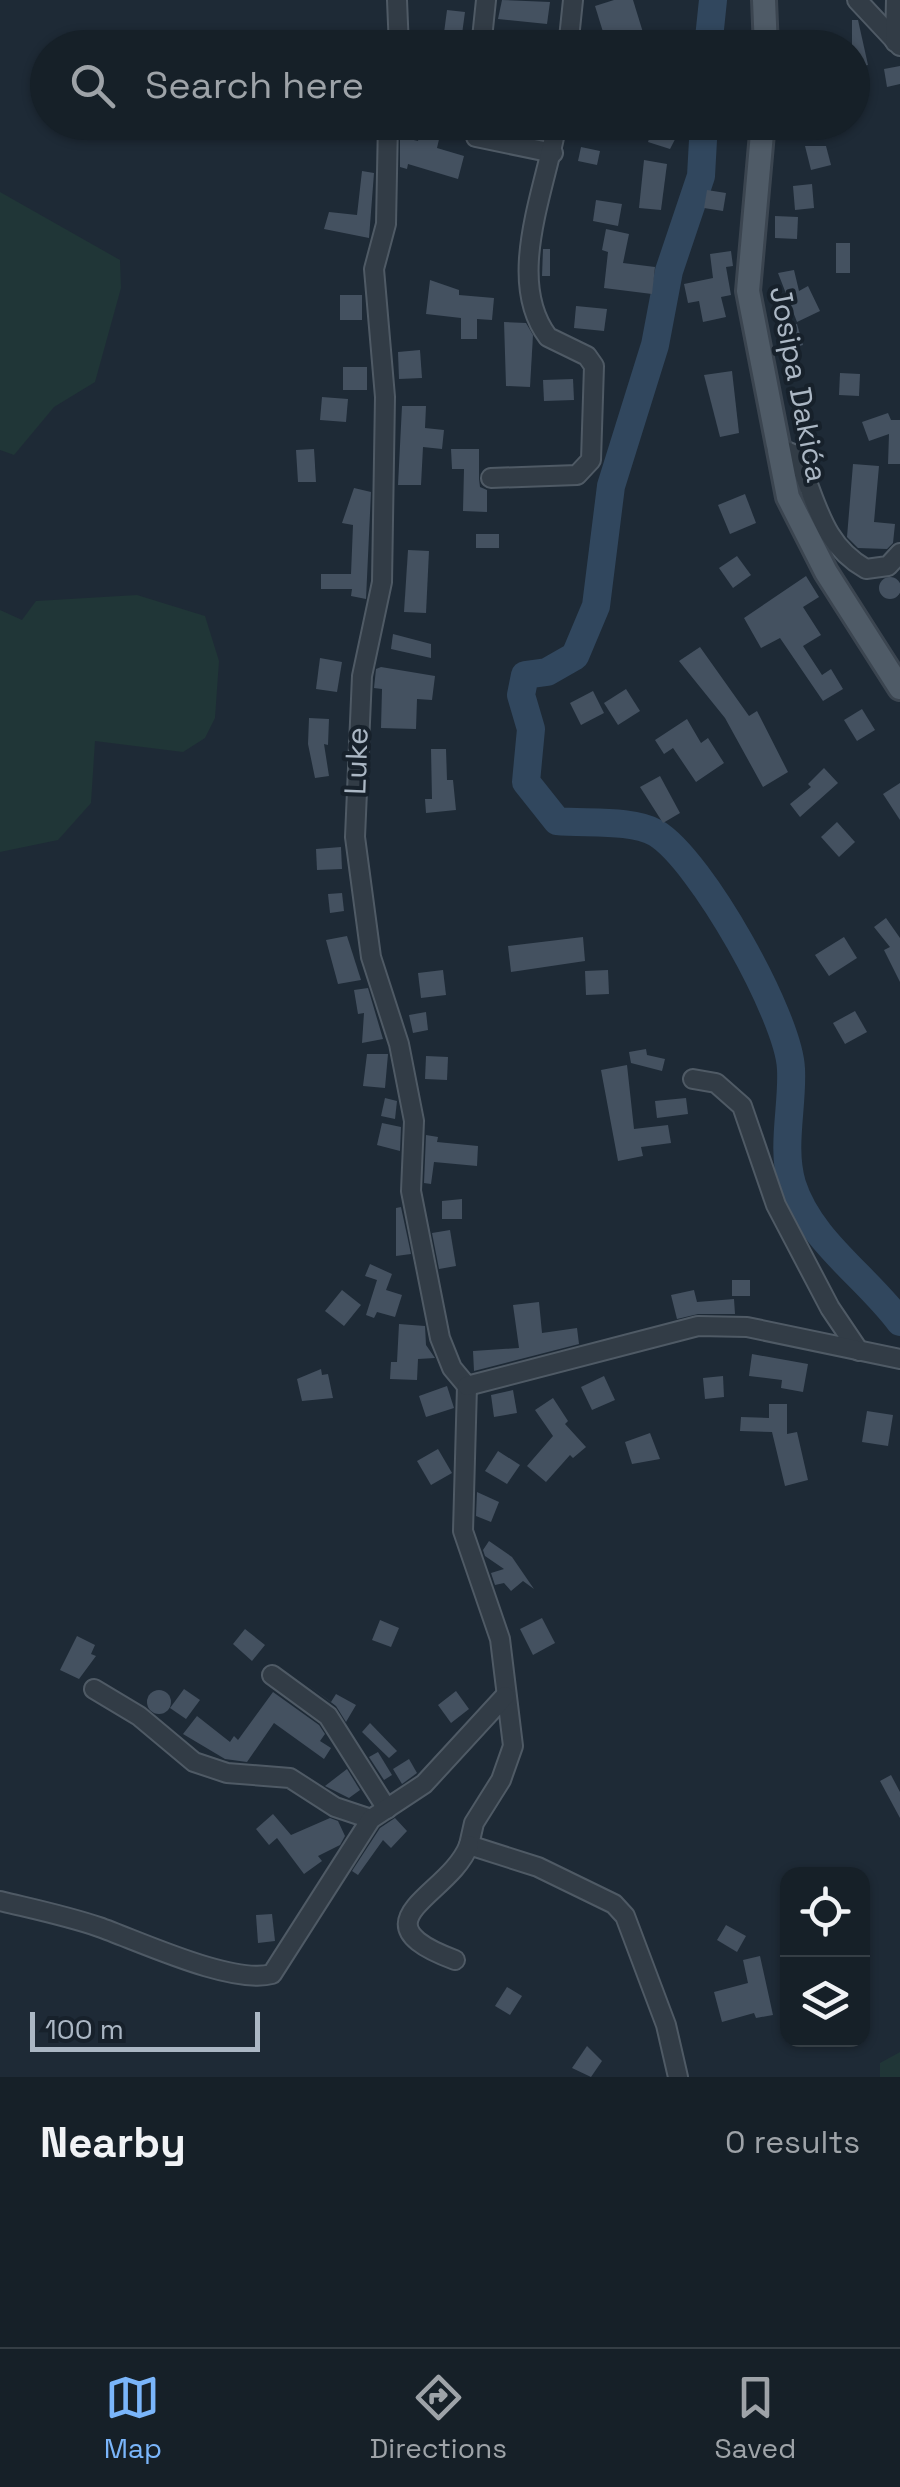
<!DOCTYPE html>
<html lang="en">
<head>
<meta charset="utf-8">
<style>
  body { margin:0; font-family:"Space Grotesk",sans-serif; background:#232d34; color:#f1f3f6 }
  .controls { position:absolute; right:30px; bottom:30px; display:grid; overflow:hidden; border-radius:20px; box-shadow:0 2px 8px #0004 }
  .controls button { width:90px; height:90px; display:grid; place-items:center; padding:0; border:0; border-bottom:2px solid #353e45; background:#162028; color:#f1f3f6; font:50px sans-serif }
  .scale { position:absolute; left:30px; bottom:25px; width:230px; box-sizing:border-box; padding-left:10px; border:5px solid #abb7c4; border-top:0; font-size:28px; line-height:35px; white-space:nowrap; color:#abb7c4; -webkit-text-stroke:8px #17212b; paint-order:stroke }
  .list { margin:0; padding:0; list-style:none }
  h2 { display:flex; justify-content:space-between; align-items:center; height:130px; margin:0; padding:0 40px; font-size:42px }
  h2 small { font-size:32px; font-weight:400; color:#9ea3a8 }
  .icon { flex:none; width:55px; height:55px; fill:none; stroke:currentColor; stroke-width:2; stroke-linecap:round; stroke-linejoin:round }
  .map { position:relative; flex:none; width:900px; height:2077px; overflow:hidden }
  .search { position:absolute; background:#162028; box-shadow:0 2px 8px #0004; left:30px; right:30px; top:30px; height:110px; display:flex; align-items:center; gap:25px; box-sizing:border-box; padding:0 35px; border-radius:55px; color:#9ea3a8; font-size:38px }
  .sheet { height:270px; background:#162028 }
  nav { display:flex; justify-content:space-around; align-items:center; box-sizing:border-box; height:140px; border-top:2px solid #353e45; background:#162028; font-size:28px; color:#9ea3a8 }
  nav a { display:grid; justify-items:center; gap:5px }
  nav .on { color:#7ab5fa }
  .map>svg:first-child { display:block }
  .green { fill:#203637 }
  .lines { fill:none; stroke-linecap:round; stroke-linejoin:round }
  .river { stroke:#31475e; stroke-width:28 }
  .building { fill:#445160 }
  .minor-casing { stroke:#4f5a65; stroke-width:22 }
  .major-casing { stroke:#3b4550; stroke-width:28 }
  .minor { stroke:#323c46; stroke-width:18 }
  .major { stroke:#4f5b67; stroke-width:22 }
  .labels { text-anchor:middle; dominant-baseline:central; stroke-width:8; stroke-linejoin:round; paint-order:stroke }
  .street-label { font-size:30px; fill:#abb7c4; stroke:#17212b }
</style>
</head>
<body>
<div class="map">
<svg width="900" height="2077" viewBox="0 0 900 2077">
  <rect width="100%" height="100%" fill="#1e2a36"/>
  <g class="green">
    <path d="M 0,192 L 120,260 L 121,288 L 95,382 L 54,407 L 14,455 L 0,450 Z"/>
    <path d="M 137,595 L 205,616 L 219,661 L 215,718 L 205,738 L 183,752 L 95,741 L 91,803 L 58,840 L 0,852 L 0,610 L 22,620 L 36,601 Z"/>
    <path d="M 900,2052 L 900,2077 L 880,2077 L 880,2063 Z"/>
  </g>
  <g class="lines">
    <g class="river">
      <path d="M 708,48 L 713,0"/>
      <path d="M 704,122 L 701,176 L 669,271 L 655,345 L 611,486 L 596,606 L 575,656 L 547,672 L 525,675 L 521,695 L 531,729 L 526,782 L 557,821 C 585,824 632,819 656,833 C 701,860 789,1017 791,1069 C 793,1106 781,1147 792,1184 C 810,1241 866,1276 900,1322"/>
    </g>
  </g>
  <g class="building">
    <path d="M 502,0 L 550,2 L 547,24 L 498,19 Z"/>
    <path d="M 614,0 L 633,0 L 645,39 L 608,48 L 595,6 Z"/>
    <path d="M 447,10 L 465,12 L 462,34 L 470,36 L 469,48 L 442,48 Z"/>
    <path d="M 852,20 L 858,20 L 868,65 L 852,68 Z"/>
    <path d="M 694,35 L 695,48 L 655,48 L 655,38 Z"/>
    <path d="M 900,66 L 900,84 L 887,87 L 884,69 Z"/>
    <path d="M 422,122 L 443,122 L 437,148 L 464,156 L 458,179 L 408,164 L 407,169 L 400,167 L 400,137 L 418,141 Z"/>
    <path d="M 486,122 L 544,122 L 541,138 L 487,126 Z"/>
    <path d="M 618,122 L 684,122 L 670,149 L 648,142 L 650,136 Z"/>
    <path d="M 805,146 L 826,146 L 831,165 L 811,170 Z"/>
    <path d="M 581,147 L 600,151 L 597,165 L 578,161 Z"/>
    <path d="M 644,160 L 667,164 L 661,210 L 639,208 Z"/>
    <path d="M 362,171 L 374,173 L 369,238 L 324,229 L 329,212 L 357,215 Z"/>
    <path d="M 812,184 L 814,208 L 795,210 L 793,186 Z"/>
    <path d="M 707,190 L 726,193 L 723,211 L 704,208 Z"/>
    <path d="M 596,200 L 622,204 L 618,226 L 593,221 Z"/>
    <path d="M 775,216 L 798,217 L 797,239 L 775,238 Z"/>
    <path d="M 606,229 L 629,234 L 623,263 L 655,267 L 652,294 L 604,288 L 608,252 L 602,250 Z"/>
    <rect x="836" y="243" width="14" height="30"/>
    <path d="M 543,249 L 550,249 L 550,276 L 542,276 Z"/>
    <path d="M 731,251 L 733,266 L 726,267 L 731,295 L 721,297 L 726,317 L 703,322 L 699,301 L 688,303 L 684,284 L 713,278 L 710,254 Z"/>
    <path d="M 794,270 L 799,291 L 808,286 L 820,311 L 797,322 L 778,273 Z"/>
    <path d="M 430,280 L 459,290 L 459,295 L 494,298 L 492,320 L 477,319 L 477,339 L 461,339 L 461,318 L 426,314 Z"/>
    <rect x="340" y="295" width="22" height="25"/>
    <path d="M 576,306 L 607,309 L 604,331 L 574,328 Z"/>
    <path d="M 504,322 L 526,323 L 533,335 L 530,387 L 506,386 Z"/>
    <path d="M 797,324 L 803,345 L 781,351 L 775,330 Z"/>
    <path d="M 420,350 L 422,378 L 399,379 L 398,352 Z"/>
    <rect x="343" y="367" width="24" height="23"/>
    <path d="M 732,371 L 739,433 L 720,437 L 704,375 Z"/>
    <path d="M 840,373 L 860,374 L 859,396 L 839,395 Z"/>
    <path d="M 573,379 L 574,400 L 544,401 L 543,380 Z"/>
    <path d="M 322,397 L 348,399 L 346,422 L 320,420 Z"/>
    <path d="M 402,406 L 426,406 L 425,428 L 444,430 L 442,449 L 423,447 L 421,485 L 398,485 Z"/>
    <path d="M 888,413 L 891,420 L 900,420 L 900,464 L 888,464 L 889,434 L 869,441 L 862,422 Z"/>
    <path d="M 314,449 L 316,482 L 298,482 L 296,450 Z"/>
    <path d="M 451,449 L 479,449 L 479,479 L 480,487 L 487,490 L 487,512 L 463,511 L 464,469 L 452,469 Z"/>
    <path d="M 853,464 L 879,466 L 874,522 L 895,524 L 893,543 L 887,549 L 858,548 L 847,537 Z"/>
    <path d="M 354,488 L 371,492 L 366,599 L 351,596 L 352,589 L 321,589 L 321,574 L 351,574 L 353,525 L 342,523 Z"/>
    <path d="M 745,494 L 756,523 L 730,534 L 718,505 Z"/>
    <rect x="476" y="534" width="23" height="14"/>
    <path d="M 408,550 L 429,551 L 426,613 L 404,612 Z"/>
    <path d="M 737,556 L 751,575 L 733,588 L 719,568 Z"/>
    <path d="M 806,576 L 819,597 L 803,607 L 821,635 L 803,646 L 822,675 L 831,669 L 843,689 L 823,701 L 780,638 L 761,648 L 744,618 Z"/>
    <circle cx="890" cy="588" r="11"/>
    <path d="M 393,634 L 431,644 L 431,658 L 391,649 Z"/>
    <path d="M 700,647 L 749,716 L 757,711 L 788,772 L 763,787 L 725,718 L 679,661 Z"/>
    <path d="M 320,658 L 342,662 L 337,692 L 316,689 Z"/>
    <path d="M 381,667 L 435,676 L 432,700 L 417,699 L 416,729 L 381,728 L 382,689 L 374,688 L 376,669 Z"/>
    <path d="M 626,689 L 640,711 L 618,725 L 604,703 Z"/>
    <path d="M 593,691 L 604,713 L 581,725 L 570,703 Z"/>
    <path d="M 862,709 L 875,730 L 857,741 L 844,720 Z"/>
    <path d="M 309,718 L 329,719 L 328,745 L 324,744 L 329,776 L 315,778 L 308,744 Z"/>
    <path d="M 687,719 L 701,743 L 708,738 L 724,763 L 696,782 L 673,748 L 664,754 L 655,740 Z"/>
    <path d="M 431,749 L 446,749 L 447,780 L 453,780 L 456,810 L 426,813 L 425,799 L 432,799 Z"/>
    <path d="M 824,768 L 838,783 L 800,817 L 790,804 L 811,787 L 808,784 Z"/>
    <path d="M 660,776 L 680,813 L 663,823 L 640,787 Z"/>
    <path d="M 900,783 L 900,820 L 883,794 Z"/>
    <path d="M 837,822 L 855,842 L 839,857 L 821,837 Z"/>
    <path d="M 341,847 L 342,869 L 317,870 L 316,849 Z"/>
    <path d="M 342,893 L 344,911 L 330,913 L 328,894 Z"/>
    <path d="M 886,918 L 900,938 L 900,982 L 884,950 L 890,947 L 874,927 Z"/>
    <path d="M 347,936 L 361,980 L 338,984 L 326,940 Z"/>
    <path d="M 583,937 L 585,961 L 511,972 L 508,946 Z"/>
    <path d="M 844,937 L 857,958 L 829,976 L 815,955 Z"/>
    <path d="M 443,970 L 446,995 L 421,998 L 418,973 Z"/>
    <path d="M 608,970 L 609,994 L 586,995 L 585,971 Z"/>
    <path d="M 368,988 L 383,1039 L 362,1043 L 364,1013 L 358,1014 L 354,990 Z"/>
    <path d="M 855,1011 L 867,1032 L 845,1044 L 833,1023 Z"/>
    <path d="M 426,1012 L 428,1030 L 413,1033 L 409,1015 Z"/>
    <path d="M 646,1049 L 647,1055 L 665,1059 L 662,1071 L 631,1063 L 629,1052 Z"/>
    <path d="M 367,1054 L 388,1054 L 385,1088 L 363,1086 Z"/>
    <path d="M 426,1056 L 448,1057 L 447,1080 L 425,1079 Z"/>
    <path d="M 627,1065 L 634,1129 L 668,1125 L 671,1143 L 641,1147 L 643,1156 L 618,1161 L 601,1070 Z"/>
    <path d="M 385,1098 L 397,1101 L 395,1119 L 381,1116 Z"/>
    <path d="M 686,1098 L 688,1114 L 657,1118 L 655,1101 Z"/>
    <path d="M 382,1123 L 401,1127 L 400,1151 L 377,1145 Z"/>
    <path d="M 426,1135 L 438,1137 L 437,1142 L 478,1146 L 477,1166 L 434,1162 L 431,1184 L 424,1183 Z"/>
    <path d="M 462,1199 L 462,1219 L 442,1219 L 442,1201 Z"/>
    <path d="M 401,1207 L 411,1254 L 396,1256 L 396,1208 Z"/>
    <path d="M 450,1230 L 456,1266 L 439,1269 L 432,1233 Z"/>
    <path d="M 370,1264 L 392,1274 L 386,1290 L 402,1295 L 395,1317 L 377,1312 L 374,1318 L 366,1315 L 377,1280 L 365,1276 Z"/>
    <rect x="732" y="1280" width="18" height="16"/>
    <path d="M 342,1290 L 361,1305 L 344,1326 L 325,1311 Z"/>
    <path d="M 694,1290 L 697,1302 L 734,1299 L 735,1314 L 698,1314 L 677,1319 L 671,1295 Z"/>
    <path d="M 539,1302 L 542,1333 L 577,1328 L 579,1344 L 474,1371 L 473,1351 L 519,1348 L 513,1305 Z"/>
    <path d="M 399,1324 L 425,1326 L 426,1345 L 435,1358 L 418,1359 L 417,1380 L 390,1379 L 391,1362 L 397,1362 Z"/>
    <path d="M 752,1354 L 808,1364 L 803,1392 L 781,1388 L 782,1380 L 749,1376 Z"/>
    <path d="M 321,1369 L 322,1375 L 328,1374 L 333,1398 L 302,1401 L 297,1379 Z"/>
    <path d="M 604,1376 L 615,1400 L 592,1410 L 581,1387 Z"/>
    <path d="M 723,1376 L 724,1397 L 705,1399 L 703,1378 Z"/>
    <path d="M 447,1386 L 454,1408 L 426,1417 L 419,1396 Z"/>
    <path d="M 513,1390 L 517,1413 L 494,1417 L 491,1395 Z"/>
    <path d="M 553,1398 L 568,1421 L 565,1424 L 586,1447 L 573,1458 L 570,1455 L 546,1482 L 527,1466 L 553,1436 L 535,1410 Z"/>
    <path d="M 769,1404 L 787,1404 L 787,1434 L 797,1432 L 808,1480 L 785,1486 L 772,1432 L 740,1431 L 741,1417 L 769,1418 Z"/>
    <path d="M 867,1411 L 893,1415 L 888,1446 L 862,1442 Z"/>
    <path d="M 650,1433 L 660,1459 L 632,1464 L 625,1442 Z"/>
    <path d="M 438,1449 L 452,1473 L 431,1485 L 417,1461 Z"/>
    <path d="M 498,1451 L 520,1465 L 507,1484 L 485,1471 Z"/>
    <path d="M 477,1492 L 499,1502 L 491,1522 L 476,1516 Z"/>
    <path d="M 489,1541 L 512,1557 L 534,1589 L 523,1581 L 511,1591 L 504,1583 L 495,1585 L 491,1573 L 504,1569 L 485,1556 L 483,1550 Z"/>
    <path d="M 542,1618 L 555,1643 L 533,1655 L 520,1629 Z"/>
    <path d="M 380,1620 L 399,1628 L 391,1647 L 372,1640 Z"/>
    <path d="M 245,1629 L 265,1645 L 252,1661 L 233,1644 Z"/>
    <path d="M 77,1636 L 95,1645 L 91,1654 L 96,1656 L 79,1679 L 60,1670 Z"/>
    <path d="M 303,1681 L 331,1702 L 336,1694 L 356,1705 L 346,1722 L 336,1706 Z"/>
    <path d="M 184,1689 L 200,1700 L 186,1719 L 170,1708 Z"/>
    <circle cx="159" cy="1702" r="12"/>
    <path d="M 456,1691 L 469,1709 L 451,1723 L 438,1705 Z"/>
    <path d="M 273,1692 L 319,1725 L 325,1734 L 320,1741 L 331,1748 L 324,1759 L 274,1723 L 247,1762 L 225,1759 L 183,1734 L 197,1716 L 230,1742 L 234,1736 L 238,1740 Z"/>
    <path d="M 370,1723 L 397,1751 L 389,1758 L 362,1732 Z"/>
    <path d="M 378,1752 L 392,1775 L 384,1780 L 369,1757 Z"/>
    <path d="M 409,1759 L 417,1773 L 402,1784 L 393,1769 Z"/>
    <path d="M 347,1769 L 360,1790 L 349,1798 L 325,1786 Z"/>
    <path d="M 891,1775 L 900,1792 L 900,1818 L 880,1781 Z"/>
    <path d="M 273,1814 L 291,1835 L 330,1818 L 338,1821 L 345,1836 L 340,1845 L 318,1856 L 322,1861 L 304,1874 L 277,1838 L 269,1845 L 256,1829 Z"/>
    <path d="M 395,1818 L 407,1831 L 391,1848 L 383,1840 L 358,1875 L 352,1871 L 380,1828 Z"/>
    <path d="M 272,1914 L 275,1941 L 258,1943 L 256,1915 Z"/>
    <path d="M 726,1925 L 746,1936 L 737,1952 L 717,1940 Z"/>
    <path d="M 760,1956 L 773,2015 L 756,2018 L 754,2013 L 722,2022 L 714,1992 L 748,1983 L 743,1960 Z"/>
    <path d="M 507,1987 L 522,1996 L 510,2015 L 495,2006 Z"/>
    <path d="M 587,2046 L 602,2061 L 591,2077 L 572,2068 Z"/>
  </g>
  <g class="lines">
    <defs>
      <g id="minor">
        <path d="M 397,0 L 399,48"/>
        <path d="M 857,0 L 900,46"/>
        <path d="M 895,42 L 896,0"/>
        <path d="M 481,48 L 486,0"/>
        <path d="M 568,48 L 573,0"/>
        <path d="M 388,122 L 386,224 L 374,269 L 385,397 L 382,582 L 362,676 L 355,837 L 371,957 L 399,1044 L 414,1121 L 411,1191 L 440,1338 L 452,1368 L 467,1386"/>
        <path d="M 473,122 L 476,137 L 553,153"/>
        <path d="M 776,447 L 796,455 C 817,499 820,543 866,569 L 888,566 L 900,553"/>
        <path d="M 491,478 L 577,475 L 591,460 L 594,366 L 587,356 L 548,337 C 504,279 547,186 557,122"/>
        <path d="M 693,1079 L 716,1083 L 742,1106 L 776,1205 L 830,1308 L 859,1351"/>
        <path d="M 467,1386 L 463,1531 L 500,1639 L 513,1746 L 501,1780 L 474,1823 L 469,1845 L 538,1867 L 614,1904 L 625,1916 L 666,2025 L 678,2077"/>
        <path d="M 467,1386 L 698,1326 L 747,1327 L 900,1359"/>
        <path d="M 272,1675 L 328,1716 L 387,1809"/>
        <path d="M 94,1689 L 139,1716 L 194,1762 L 227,1773 L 290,1778 L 335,1807 L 371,1819"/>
        <path d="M 0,1901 C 33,1909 67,1916 99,1927 C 139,1941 232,1985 272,1974 L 371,1819 L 424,1784 L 505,1696"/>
        <path d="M 455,1960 C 350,1921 450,1896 469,1845"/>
      </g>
      <g id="major">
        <path d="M 764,0 L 766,48"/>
        <path d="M 763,122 L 748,291 L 788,497 L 826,572 L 900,688"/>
      </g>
    </defs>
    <use href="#minor" class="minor-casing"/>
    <use href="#major" class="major-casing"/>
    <use href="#minor" class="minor"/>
    <use href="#major" class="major"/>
  </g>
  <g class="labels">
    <g class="street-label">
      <text transform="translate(799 384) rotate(79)">Josipa Dakića</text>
      <text transform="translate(356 761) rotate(-88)">Luke</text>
    </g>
  </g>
</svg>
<div class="controls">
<button><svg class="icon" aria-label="locate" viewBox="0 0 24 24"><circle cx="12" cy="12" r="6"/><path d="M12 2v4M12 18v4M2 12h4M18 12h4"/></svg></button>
<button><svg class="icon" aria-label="layers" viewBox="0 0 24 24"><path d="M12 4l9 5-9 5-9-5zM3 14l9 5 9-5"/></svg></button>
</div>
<div class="scale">100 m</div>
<div class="search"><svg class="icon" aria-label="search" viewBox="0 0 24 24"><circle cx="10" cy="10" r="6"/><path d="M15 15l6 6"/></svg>Search here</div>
</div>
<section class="sheet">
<h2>Nearby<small>0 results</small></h2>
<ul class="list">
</ul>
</section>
<nav>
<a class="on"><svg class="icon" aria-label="map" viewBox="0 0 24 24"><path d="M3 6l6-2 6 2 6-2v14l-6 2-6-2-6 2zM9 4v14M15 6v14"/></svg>Map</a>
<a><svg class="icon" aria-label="directions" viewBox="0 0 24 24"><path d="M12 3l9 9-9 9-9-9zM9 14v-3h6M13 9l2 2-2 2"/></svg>Directions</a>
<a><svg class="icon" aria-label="saved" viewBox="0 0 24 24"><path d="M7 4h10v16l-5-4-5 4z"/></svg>Saved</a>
</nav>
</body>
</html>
